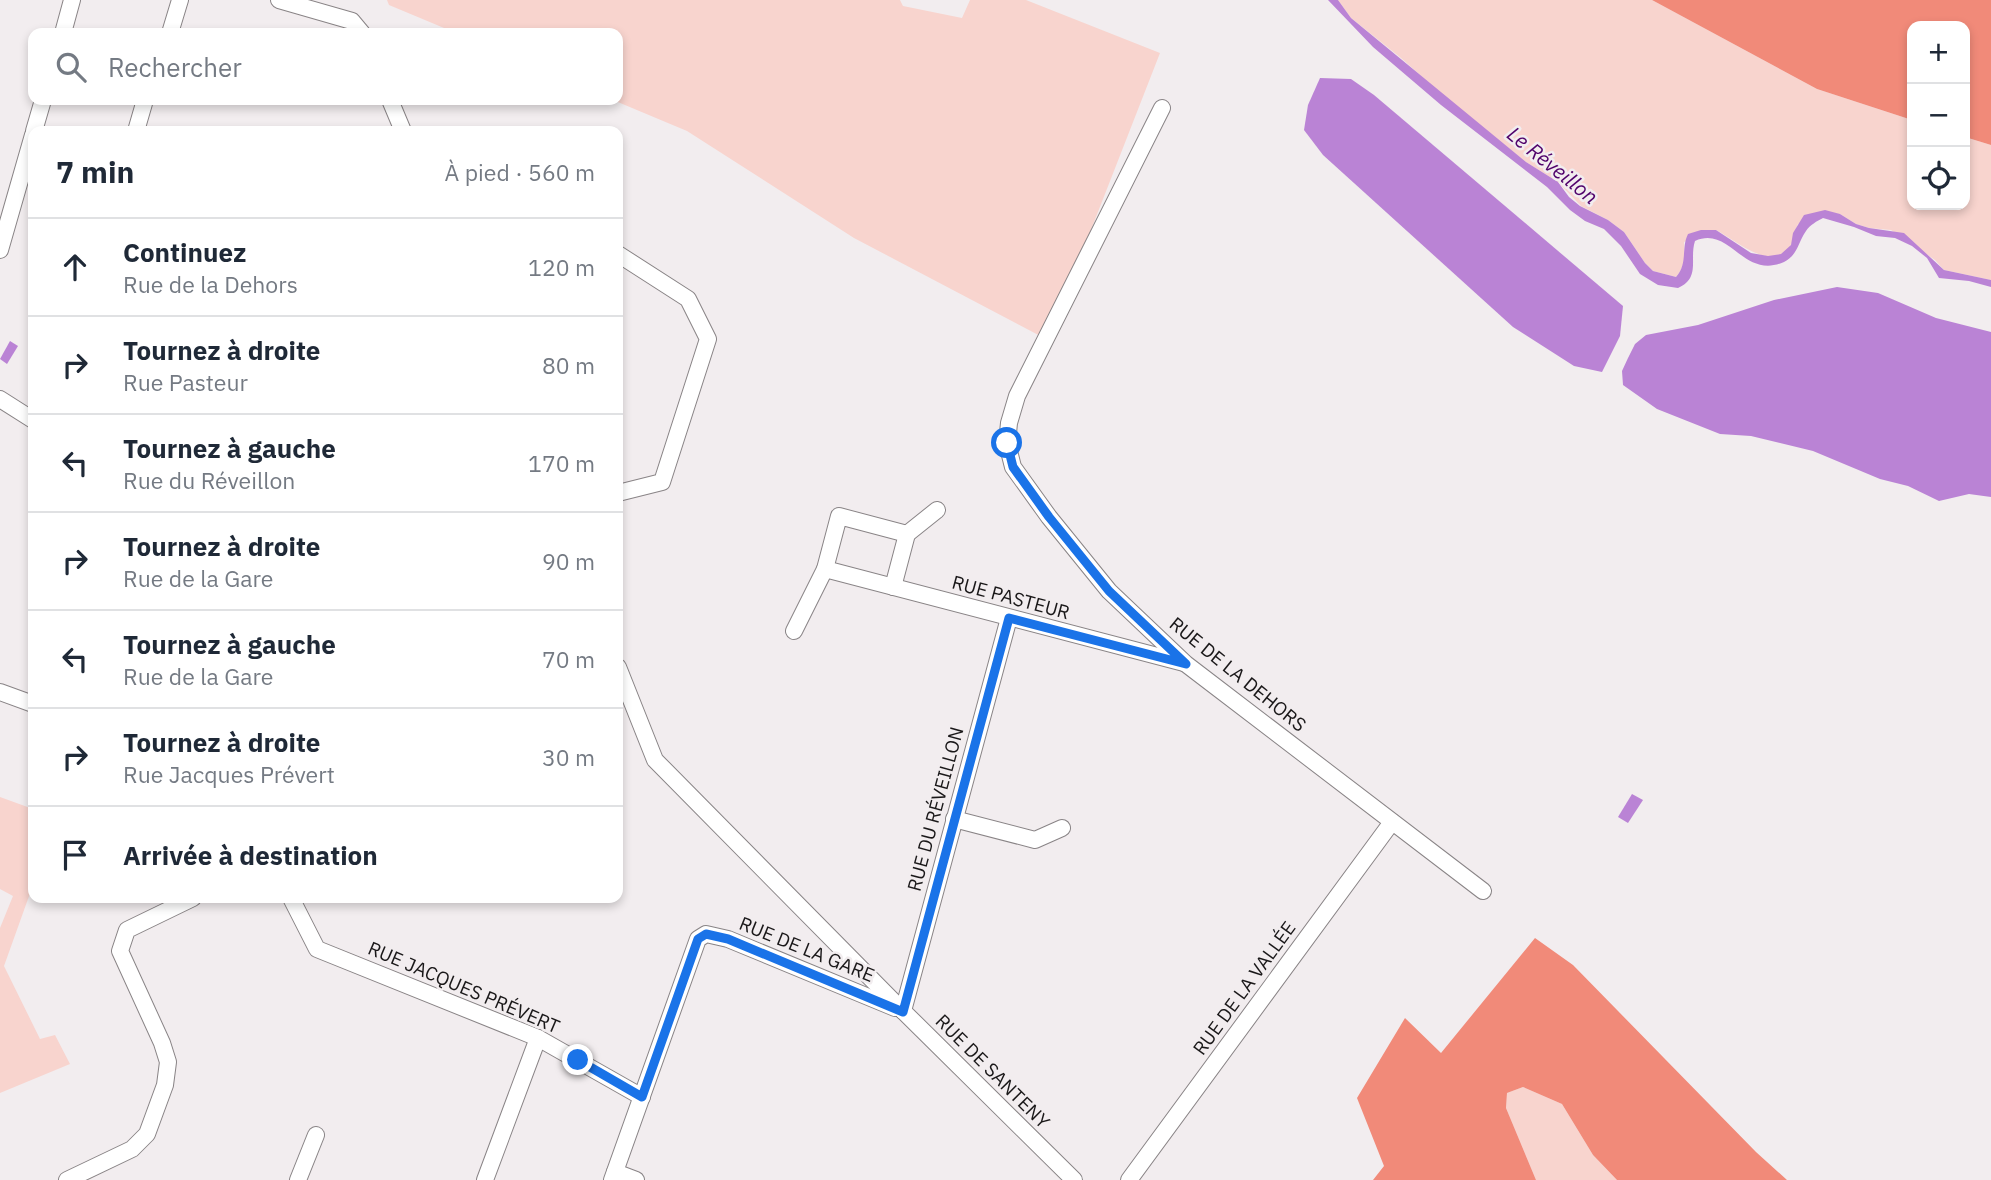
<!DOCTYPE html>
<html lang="fr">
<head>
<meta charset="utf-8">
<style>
  body { margin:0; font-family:"IBM Plex Sans",sans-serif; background:#f6f6f7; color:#1f2937 }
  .controls { position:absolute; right:21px; top:21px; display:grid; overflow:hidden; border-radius:14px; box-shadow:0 4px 10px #0003 }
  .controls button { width:63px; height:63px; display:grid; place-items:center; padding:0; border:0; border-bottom:2px solid #e0e1e3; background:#fff; color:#1f2937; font:35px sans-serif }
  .stop { position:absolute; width:21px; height:21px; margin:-16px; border:5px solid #1a73e8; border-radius:50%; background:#fff }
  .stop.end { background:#1a73e8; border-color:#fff; box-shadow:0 2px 7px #0008 }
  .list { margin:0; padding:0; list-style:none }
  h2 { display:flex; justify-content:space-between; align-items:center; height:91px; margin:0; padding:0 28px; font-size:30px }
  h2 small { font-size:23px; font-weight:400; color:#747a83 }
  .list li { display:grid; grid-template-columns:46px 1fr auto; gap:21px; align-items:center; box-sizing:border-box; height:98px; padding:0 28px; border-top:2px solid #e0e1e3 }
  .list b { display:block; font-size:26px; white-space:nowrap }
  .list p { margin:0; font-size:23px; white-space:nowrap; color:#747a83 }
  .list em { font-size:23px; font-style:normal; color:#747a83 }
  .icon { flex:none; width:38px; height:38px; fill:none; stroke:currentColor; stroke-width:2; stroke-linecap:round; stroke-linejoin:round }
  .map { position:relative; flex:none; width:1991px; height:1180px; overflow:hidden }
  .search { position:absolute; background:#fff; box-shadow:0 4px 10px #0003; left:28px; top:28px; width:595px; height:77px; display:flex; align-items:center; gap:18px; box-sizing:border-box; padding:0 24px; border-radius:14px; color:#747a83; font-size:26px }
  .panel { position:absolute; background:#fff; box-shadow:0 4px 10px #0003; left:28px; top:126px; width:595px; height:777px; border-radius:14px }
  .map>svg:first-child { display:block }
  .green { fill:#f8d4ce }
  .forest { fill:#f18a79 }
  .water { fill:#ba83d5 }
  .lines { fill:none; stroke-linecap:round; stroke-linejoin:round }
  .minor-casing { stroke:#898486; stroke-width:18 }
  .minor { stroke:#fff; stroke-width:16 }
  .route { stroke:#1a73e8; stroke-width:9 }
  .labels { text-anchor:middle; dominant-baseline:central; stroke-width:5; stroke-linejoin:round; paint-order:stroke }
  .street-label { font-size:19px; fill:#1a1819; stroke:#f2edef }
  .water-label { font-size:21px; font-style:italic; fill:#50026b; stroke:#f2edef }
</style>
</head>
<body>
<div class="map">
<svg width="1991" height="1180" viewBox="0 0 1991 1180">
  <rect width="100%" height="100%" fill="#f2edef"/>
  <g class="green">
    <path d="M 387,0 L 900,0 L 903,6 L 962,18 L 970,0 L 1026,0 L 1160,53 L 1048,340 L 854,238 L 687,131 L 613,100 L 618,100 L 618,33 L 456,33 L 389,5 Z"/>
    <path d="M 1338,0 L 1652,0 L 1817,89 L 1912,120 L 1912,205 L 1965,205 L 1965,137 L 1991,145 L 1991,280 L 1944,270 L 1935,260 L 1891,230 L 1869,228 L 1856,224 L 1840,214 L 1798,224 C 1795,230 1794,239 1791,245 C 1774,275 1734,239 1716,230 L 1684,242 C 1685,256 1685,267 1676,277 L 1653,271 L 1645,263 L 1624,232 L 1608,220 L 1581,206 L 1558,182 L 1526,162 L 1447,99 L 1401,58 L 1351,18 Z"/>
    <path d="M 0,797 L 33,809 L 33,885 L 4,966 L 40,1039 L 55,1035 L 70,1064 L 0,1093 L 0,928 L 13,896 L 0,889 Z"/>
    <path d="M 1523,1087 L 1562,1104 L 1593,1155 L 1617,1180 L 1536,1180 L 1506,1108 L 1507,1093 Z"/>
  </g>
  <g class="forest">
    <path d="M 1652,0 L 1991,0 L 1991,145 L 1965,137 L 1965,26 L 1912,26 L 1912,120 L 1817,89 Z"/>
    <path d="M 1535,938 L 1573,965 L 1756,1152 L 1787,1180 L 1617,1180 L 1593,1155 L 1562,1104 L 1523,1087 L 1507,1093 L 1506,1108 L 1536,1180 L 1373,1180 L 1384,1166 L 1357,1098 L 1405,1018 L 1441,1053 Z"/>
  </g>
  <g class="water">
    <path d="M 1328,0 L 1338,0 L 1351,18 L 1526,162 L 1558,182 L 1569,197 L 1580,206 L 1608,220 L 1624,232 L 1645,263 L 1653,271 L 1676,277 C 1688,264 1681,248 1688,234 L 1701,230 L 1716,230 L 1751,253 L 1768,256 L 1781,254 L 1791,245 L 1793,233 L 1804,215 L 1825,210 L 1840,214 L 1856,224 L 1869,228 L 1904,233 L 1944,270 L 1991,280 L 1991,287 L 1969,281 L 1939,278 L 1927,258 L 1912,246 L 1895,238 L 1876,236 L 1854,227 L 1823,218 C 1817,221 1810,225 1806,231 C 1798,242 1798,255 1784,262 C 1743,280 1730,225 1695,241 C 1689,259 1701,278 1678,288 L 1658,285 L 1640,274 L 1621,246 L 1604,229 L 1585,221 L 1570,210 L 1547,187 L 1441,105 L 1373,47 Z"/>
    <path d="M 1320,78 L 1351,79 L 1374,95 L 1623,306 L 1620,336 L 1602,372 L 1574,366 L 1513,327 L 1323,155 L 1304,130 L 1308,105 Z"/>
    <path d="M 1837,287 L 1878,293 L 1936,318 L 1991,332 L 1991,497 L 1969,494 L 1939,501 L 1908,486 L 1880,479 L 1813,451 L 1751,436 L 1720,434 L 1657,409 L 1623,385 L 1622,371 L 1628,358 L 1635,344 L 1646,335 L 1698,325 L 1774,300 Z"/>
    <path d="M 10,341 L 18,346 L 7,364 L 0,359 Z"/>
    <path d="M 1632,794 L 1643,800 L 1628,823 L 1618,817 Z"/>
  </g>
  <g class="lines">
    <defs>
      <g id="minor">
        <path d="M 279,0 L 352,21 L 362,33"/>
        <path d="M 63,33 L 72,0"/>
        <path d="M 170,33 L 180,0"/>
        <path d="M 390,100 L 403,131"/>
        <path d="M 1162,108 L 1017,396 L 1009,423 L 1007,443 L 1013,467 L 1049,517 L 1109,591 L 1186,664 L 1483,891"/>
        <path d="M 34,131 L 43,100"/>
        <path d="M 136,131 L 145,100"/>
        <path d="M 0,250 L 33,135"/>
        <path d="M 618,254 L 688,299 L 708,339 L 662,482 L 618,493"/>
        <path d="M 0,399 L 33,420"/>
        <path d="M 907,534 L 937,510"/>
        <path d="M 825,569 L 1184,663"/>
        <path d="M 794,631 L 825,569 L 839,516 L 907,534 L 893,587"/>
        <path d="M 618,667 L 655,760 L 903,1011 L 1074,1180"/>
        <path d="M 0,692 L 33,704"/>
        <path d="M 954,819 L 1035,840 L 1062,828"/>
        <path d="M 291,898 L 317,949 L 538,1038 L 642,1097"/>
        <path d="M 903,1011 L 1009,618"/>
        <path d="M 615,1172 L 636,1180"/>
        <path d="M 67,1180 L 132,1149 L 147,1134 L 165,1085 L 168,1062 L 162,1043 L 120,951 L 127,930 L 193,898"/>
        <path d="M 298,1180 L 316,1135"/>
        <path d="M 485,1180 L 538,1038"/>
        <path d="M 612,1180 L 698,939 L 706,934 L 728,939 L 895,1008"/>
        <path d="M 1129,1180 L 1392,822"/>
      </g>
    </defs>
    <use href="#minor" class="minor-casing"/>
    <use href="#minor" class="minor"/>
  </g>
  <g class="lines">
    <path class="route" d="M 578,1060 L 642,1097 L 698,939 L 706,934 L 728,939 L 903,1012 L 1009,618 L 1186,664 L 1109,591 L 1049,517 L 1013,467 L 1007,443"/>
  </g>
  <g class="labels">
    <g class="street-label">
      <text transform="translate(1011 597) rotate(15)">RUE PASTEUR</text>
      <text transform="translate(1238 674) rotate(39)">RUE DE LA DEHORS</text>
      <text transform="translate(935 809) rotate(-75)">RUE DU RÉVEILLON</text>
      <text transform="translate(807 949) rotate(22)">RUE DE LA GARE</text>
      <text transform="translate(464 987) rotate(23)">RUE JACQUES PRÉVERT</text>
      <text transform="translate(1244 988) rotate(-54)">RUE DE LA VALLÉE</text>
      <text transform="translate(993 1071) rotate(45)">RUE DE SANTENY</text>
    </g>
    <g class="water-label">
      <text transform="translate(1553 165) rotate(39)">Le Réveillon</text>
    </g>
  </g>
</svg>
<div class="controls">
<button>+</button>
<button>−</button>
<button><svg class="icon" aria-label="locate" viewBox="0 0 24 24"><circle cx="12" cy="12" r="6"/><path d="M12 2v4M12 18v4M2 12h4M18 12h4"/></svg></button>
</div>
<div class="stop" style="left:1007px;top:443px"></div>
<div class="stop end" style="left:578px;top:1060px"></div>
<div class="search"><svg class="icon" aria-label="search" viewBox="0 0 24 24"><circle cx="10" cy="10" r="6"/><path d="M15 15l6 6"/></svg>Rechercher</div>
<section class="panel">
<h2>7 min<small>À pied · 560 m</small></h2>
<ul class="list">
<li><svg class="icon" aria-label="ahead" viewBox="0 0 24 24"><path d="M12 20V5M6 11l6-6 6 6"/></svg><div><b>Continuez</b><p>Rue de la Dehors</p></div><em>120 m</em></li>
<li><svg class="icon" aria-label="right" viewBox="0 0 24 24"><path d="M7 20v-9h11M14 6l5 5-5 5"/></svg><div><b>Tournez à droite</b><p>Rue Pasteur</p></div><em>80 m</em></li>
<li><svg class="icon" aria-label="left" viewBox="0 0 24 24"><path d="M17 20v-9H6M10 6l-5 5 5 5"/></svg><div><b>Tournez à gauche</b><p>Rue du Réveillon</p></div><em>170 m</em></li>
<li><svg class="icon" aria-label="right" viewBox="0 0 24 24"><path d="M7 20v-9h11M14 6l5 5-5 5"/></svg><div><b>Tournez à droite</b><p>Rue de la Gare</p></div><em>90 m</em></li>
<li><svg class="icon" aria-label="left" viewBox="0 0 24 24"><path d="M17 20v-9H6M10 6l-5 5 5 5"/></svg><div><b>Tournez à gauche</b><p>Rue de la Gare</p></div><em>70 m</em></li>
<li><svg class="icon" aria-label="right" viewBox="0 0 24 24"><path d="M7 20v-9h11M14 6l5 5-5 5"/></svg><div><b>Tournez à droite</b><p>Rue Jacques Prévert</p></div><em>30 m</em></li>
<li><svg class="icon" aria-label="arrive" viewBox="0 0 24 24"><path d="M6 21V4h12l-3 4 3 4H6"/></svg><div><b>Arrivée à destination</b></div></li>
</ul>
</section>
</div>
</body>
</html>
